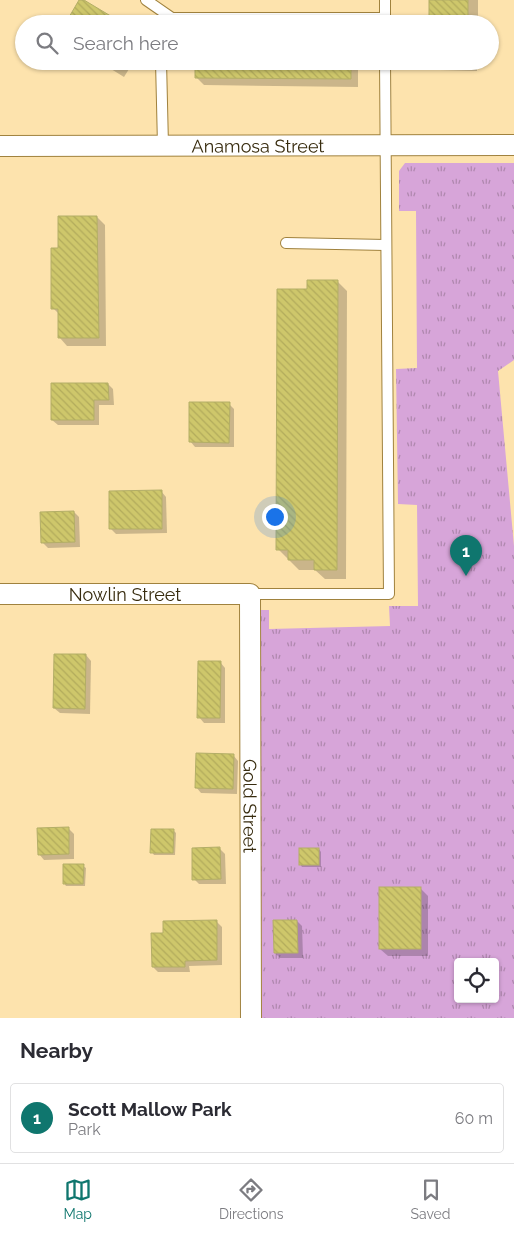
<!DOCTYPE html>
<html lang="en">
<head>
<meta charset="utf-8">
<style>
  body { margin:0; font-family:Raleway,sans-serif; background:#f7f7f7; color:#2b2b33 }
  .controls { position:absolute; right:15px; bottom:15px; display:grid; overflow:hidden; border-radius:5px; box-shadow:0 1px 4px #0004 }
  .controls button { width:45px; height:45px; display:grid; place-items:center; padding:0; border:0; border-bottom:1px solid #e1e1e2; background:#fff; color:#2b2b33; font:25px sans-serif }
  .you { position:absolute; left:274px; top:516px; width:18px; height:18px; margin:-12px; border:4px solid #fff; border-radius:50%; background:#1a73e8; box-shadow:0 0 0 8px #1a73e833 }
  .badge { display:grid; place-items:center; width:32px; height:32px; border-radius:50%; background:#0f766e; color:#fff; font-size:16px; font-weight:700 }
  .pin { position:absolute; translate:-50% -41px; filter:drop-shadow(0 1px 2px #0008) }
  .pin::after { content:''; position:absolute; top:26px; width:18px; height:15px; background:inherit; clip-path:polygon(0 0,100% 0,50% 100%) }
  .list { margin:0; padding:0; list-style:none }
  h2 { display:flex; justify-content:space-between; align-items:center; height:65px; margin:0; padding:0 20px; font-size:21px }
  h2 small { font-size:16px; font-weight:400; color:#7c7c81 }
  .list li { display:grid; grid-template-columns:32px 1fr auto; gap:15px; align-items:center; box-sizing:border-box; height:70px; margin:0 10px 10px; padding:0 10px; border:1px solid #e1e1e2; border-radius:5px }
  .list b { display:block; font-size:19px; white-space:nowrap }
  .list p { margin:0; font-size:16px; white-space:nowrap; color:#7c7c81 }
  .list em { font-size:16px; font-style:normal; color:#7c7c81 }
  .icon { flex:none; width:28px; height:28px; fill:none; stroke:currentColor; stroke-width:2; stroke-linecap:round; stroke-linejoin:round }
  .map { position:relative; flex:none; width:514px; height:1018px; overflow:hidden }
  .search { position:absolute; background:#fff; box-shadow:0 1px 4px #0004; left:15px; right:15px; top:15px; height:55px; display:flex; align-items:center; gap:12px; box-sizing:border-box; padding:0 18px; border-radius:28px; color:#7c7c81; font-size:19px }
  .sheet { height:145px; background:#fff }
  nav { display:flex; justify-content:space-around; align-items:center; box-sizing:border-box; height:70px; border-top:1px solid #e1e1e2; background:#fff; font-size:14px; color:#7c7c81 }
  nav a { display:grid; justify-items:center; gap:2px }
  nav .on { color:#0f766e }
  .map>svg:first-child { display:block }
  .park { fill:url(#park-tufts); fill-rule:evenodd }
  .shadow { fill:#0003 }
  .building { fill:url(#building-back-hatch); stroke:#b3ae67 }
  .lines { fill:none; stroke-linecap:round; stroke-linejoin:round }
  .service-casing { stroke:#a0823e; stroke-width:12 }
  .minor-casing { stroke:#a0823e; stroke-width:22 }
  .service { stroke:#fff; stroke-width:10 }
  .minor { stroke:#fff; stroke-width:20 }
  .labels { text-anchor:middle; dominant-baseline:central; stroke-width:4; stroke-linejoin:round; paint-order:stroke }
  .street-label { font-size:18px; fill:#382c0f; stroke:#fff }
</style>
</head>
<body>
<div class="map">
<svg width="514" height="1018" viewBox="0 0 514 1018">
  <defs>
    <pattern id="park-tufts" width="24" height="20" patternUnits="userSpaceOnUse" patternTransform="scale(1.25)"><rect width="24" height="20" fill="#d7a5d9"/><path d="M3 7l-1-3M5 7V3M7 7l1-3M15 17l-1-3M17 17v-4M19 17l1-3" fill="none" stroke="#af87ae"/></pattern>
    <pattern id="building-back-hatch" width="6" height="6" patternUnits="userSpaceOnUse" patternTransform="scale(1.25)"><rect width="6" height="6" fill="#cec76b"/><path d="M-1 5l2 2M0 0l6 6M5-1l2 2" fill="none" stroke="#b2ab5c"/></pattern>
  </defs>
  <rect width="100%" height="100%" fill="#fde3ad"/>
  <path class="park" d="M 405,163 L 514,163 L 514,360 L 498,371 L 514,546 L 514,1018 L 262,1018 L 259,610 L 269,610 L 269,629 L 390,626 L 389,606 L 418,606 L 417,505 L 398,504 L 396,369 L 417,368 L 416,211 L 399,211 L 399,171 ZM 458,962 L 495,962 L 495,999 L 458,999 Z"/>
  <g class="shadow">
    <path d="M 431,0 L 478,0 L 478,24 L 430,24 Z"/>
    <path d="M 98,61 L 134,61 L 124,77 Z"/>
    <path d="M 197,61 L 358,61 L 358,87 L 204,85 L 196,77 Z"/>
    <path d="M 431,61 L 477,61 L 477,71 L 440,70 Z"/>
    <path d="M 97,217 L 105,225 L 106,346 L 67,346 L 60,338 L 60,315 L 53,308 L 59,249 Z"/>
    <path d="M 337,281 L 347,291 L 346,579 L 325,579 L 315,570 L 299,570 L 278,549 L 308,290 Z"/>
    <path d="M 108,384 L 113,389 L 114,405 L 99,405 L 99,425 L 58,425 L 52,420 Z"/>
    <path d="M 229,404 L 234,409 L 234,447 L 195,447 L 190,441 Z"/>
    <path d="M 161,491 L 166,497 L 167,533 L 116,534 L 111,529 Z"/>
    <path d="M 74,512 L 79,517 L 80,547 L 48,548 L 42,542 Z"/>
    <path d="M 86,655 L 91,661 L 90,714 L 60,713 L 54,708 Z"/>
    <path d="M 220,662 L 225,668 L 225,723 L 204,723 L 199,717 Z"/>
    <path d="M 233,755 L 238,761 L 237,794 L 201,793 L 196,787 Z"/>
    <path d="M 68,828 L 74,834 L 74,859 L 44,860 L 39,854 Z"/>
    <path d="M 173,830 L 176,833 L 175,855 L 154,855 L 152,852 Z"/>
    <path d="M 220,849 L 225,854 L 226,884 L 199,884 L 194,879 Z"/>
    <path d="M 319,849 L 321,852 L 321,867 L 302,867 L 300,864 Z"/>
    <path d="M 83,866 L 86,868 L 85,886 L 66,886 L 64,883 Z"/>
    <path d="M 420,888 L 428,896 L 428,956 L 388,956 L 380,949 Z"/>
    <path d="M 297,921 L 302,926 L 303,958 L 280,958 L 275,953 Z"/>
    <path d="M 217,922 L 222,927 L 222,965 L 189,966 L 190,972 L 158,972 L 153,967 L 164,934 Z"/>
  </g>
  <g class="building">
    <path d="M 79,0 L 84,0 L 124,24 L 65,24 Z"/>
    <rect x="429" y="0" width="39" height="24"/>
    <path d="M 195,61 L 351,61 L 351,79 L 195,78 Z"/>
    <path d="M 58,216 L 97,216 L 99,338 L 58,338 L 58,309 L 51,309 L 51,248 L 58,248 Z"/>
    <path d="M 307,280 L 338,280 L 337,570 L 314,570 L 314,560 L 288,560 L 288,550 L 276,550 L 277,289 L 307,289 Z"/>
    <path d="M 51,383 L 108,383 L 109,400 L 94,400 L 94,420 L 51,420 Z"/>
    <path d="M 189,402 L 230,402 L 229,443 L 189,442 Z"/>
    <path d="M 162,490 L 162,529 L 109,529 L 109,491 Z"/>
    <path d="M 74,511 L 75,542 L 41,543 L 40,512 Z"/>
    <path d="M 54,654 L 86,654 L 85,709 L 53,708 Z"/>
    <path d="M 198,661 L 221,661 L 220,718 L 197,718 Z"/>
    <path d="M 196,753 L 234,754 L 233,789 L 195,788 Z"/>
    <path d="M 69,827 L 69,854 L 38,855 L 37,828 Z"/>
    <path d="M 151,829 L 174,829 L 173,853 L 150,853 Z"/>
    <path d="M 220,847 L 221,879 L 192,880 L 192,848 Z"/>
    <rect x="299" y="848" width="20" height="17"/>
    <path d="M 63,864 L 84,864 L 83,884 L 63,884 Z"/>
    <rect x="379" y="887" width="42" height="62"/>
    <path d="M 217,920 L 217,960 L 185,961 L 185,967 L 152,967 L 151,933 L 163,933 L 163,921 Z"/>
    <path d="M 273,920 L 297,920 L 298,953 L 274,953 Z"/>
  </g>
  <g class="lines">
    <defs>
      <g id="service">
        <path d="M 146,0 L 172,18"/>
        <path d="M 385,0 L 385,24"/>
        <path d="M 167,24 L 172,18 L 385,18"/>
        <path d="M 161,61 L 163,146"/>
        <path d="M 286,243 L 386,245"/>
        <path d="M 250,594 L 389,594 L 385,61"/>
      </g>
      <g id="minor">
        <path id="s1" d="M 0,146 L 514,145"/>
        <path id="s2" d="M 0,594 L 250,594 L 251,1018"/>
      </g>
    </defs>
    <use href="#service" class="service-casing"/>
    <use href="#minor" class="minor-casing"/>
    <use href="#service" class="service"/>
    <use href="#minor" class="minor"/>
  </g>
  <g class="labels">
    <g class="street-label">
      <text stroke="none"><textPath href="#s1" startOffset="258">Anamosa Street</textPath></text>
      <text stroke="none"><textPath href="#s2" startOffset="125">Nowlin Street</textPath></text>
      <text stroke="none"><textPath href="#s2" startOffset="462">Gold Street</textPath></text>
    </g>
  </g>
</svg>
<div class="controls">
<button><svg class="icon" aria-label="locate" viewBox="0 0 24 24"><circle cx="12" cy="12" r="6"/><path d="M12 2v4M12 18v4M2 12h4M18 12h4"/></svg></button>
</div>
<div class="you"></div>
<div class="pin badge" style="left:466px;top:576px">1</div>
<div class="search"><svg class="icon" aria-label="search" viewBox="0 0 24 24"><circle cx="10" cy="10" r="6"/><path d="M15 15l6 6"/></svg>Search here</div>
</div>
<section class="sheet">
<h2>Nearby<small></small></h2>
<ul class="list">
<li><span class="badge">1</span><div><b>Scott Mallow Park</b><p>Park</p></div><em>60 m</em></li>
</ul>
</section>
<nav>
<a class="on"><svg class="icon" aria-label="map" viewBox="0 0 24 24"><path d="M3 6l6-2 6 2 6-2v14l-6 2-6-2-6 2zM9 4v14M15 6v14"/></svg>Map</a>
<a><svg class="icon" aria-label="directions" viewBox="0 0 24 24"><path d="M12 3l9 9-9 9-9-9zM9 14v-3h6M13 9l2 2-2 2"/></svg>Directions</a>
<a><svg class="icon" aria-label="saved" viewBox="0 0 24 24"><path d="M7 4h10v16l-5-4-5 4z"/></svg>Saved</a>
</nav>
</body>
</html>
